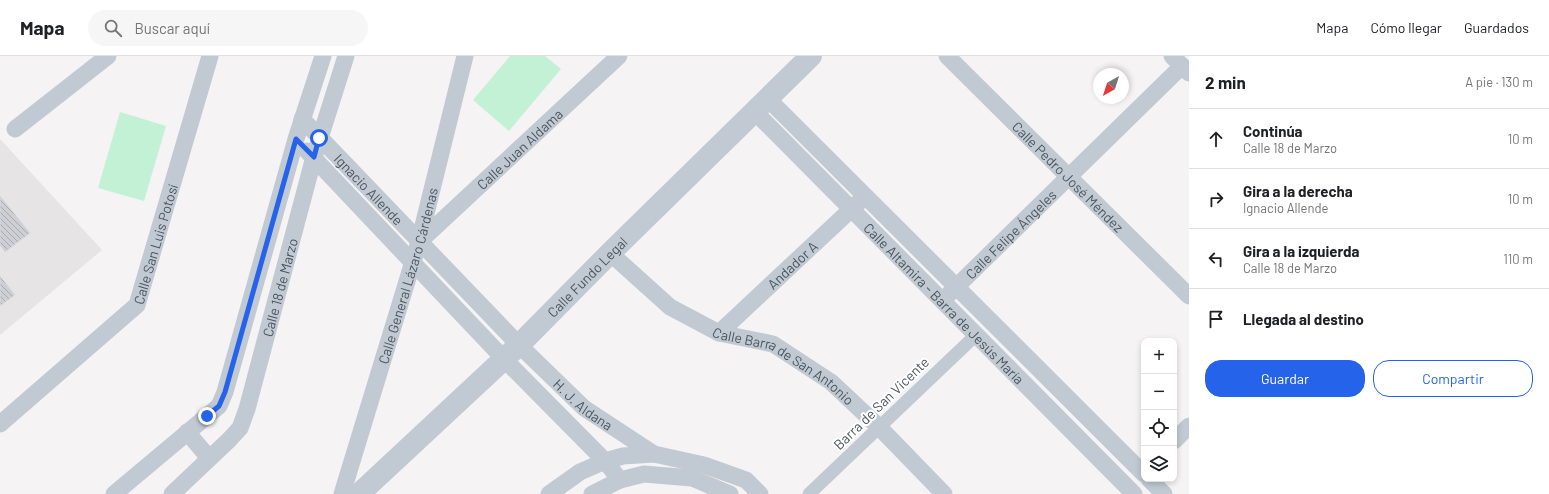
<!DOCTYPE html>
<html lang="es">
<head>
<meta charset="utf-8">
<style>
  body { margin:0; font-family:Barlow,sans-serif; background:#f6f6f6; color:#202124 }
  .controls { position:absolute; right:12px; bottom:12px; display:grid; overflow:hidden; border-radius:8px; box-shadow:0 2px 6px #0003 }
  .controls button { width:36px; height:36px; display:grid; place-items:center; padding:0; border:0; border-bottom:1px solid #e0e0e0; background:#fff; color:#202124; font:20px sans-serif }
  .compass { position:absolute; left:1093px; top:12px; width:36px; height:36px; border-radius:50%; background:#fff; box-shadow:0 2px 6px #0003; rotate:219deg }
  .stop { position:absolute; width:12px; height:12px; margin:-9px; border:3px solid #2563eb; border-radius:50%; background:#fff }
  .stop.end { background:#2563eb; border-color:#fff; box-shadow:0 1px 4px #0008 }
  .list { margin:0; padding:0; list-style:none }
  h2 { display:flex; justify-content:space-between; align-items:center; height:52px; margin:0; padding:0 16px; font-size:17px }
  h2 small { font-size:13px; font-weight:400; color:#757577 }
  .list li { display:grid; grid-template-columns:26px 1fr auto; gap:12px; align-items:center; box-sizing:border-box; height:60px; padding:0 16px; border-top:1px solid #e0e0e0 }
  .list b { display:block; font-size:15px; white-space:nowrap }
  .list p { margin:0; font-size:13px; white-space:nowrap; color:#757577 }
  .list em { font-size:13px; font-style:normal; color:#757577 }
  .actions { display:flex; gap:8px; padding:12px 16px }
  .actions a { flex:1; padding:9px 0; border:1px solid #2563eb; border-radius:16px; text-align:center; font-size:14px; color:#2563eb }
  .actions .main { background:#2563eb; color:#fff }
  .icon { flex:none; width:22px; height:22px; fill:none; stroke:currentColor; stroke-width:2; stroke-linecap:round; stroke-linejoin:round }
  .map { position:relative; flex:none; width:1189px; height:438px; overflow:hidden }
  header { display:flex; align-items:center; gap:24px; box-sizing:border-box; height:56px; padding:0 20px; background:#fff; border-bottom:1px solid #e0e0e0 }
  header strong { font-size:19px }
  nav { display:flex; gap:22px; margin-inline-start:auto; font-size:14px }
  .search { width:280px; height:36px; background:#f6f6f6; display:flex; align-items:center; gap:10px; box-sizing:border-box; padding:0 14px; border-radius:22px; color:#757577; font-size:15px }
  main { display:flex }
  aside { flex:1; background:#fff }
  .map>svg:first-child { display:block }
  .education { fill:#e6e4e5 }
  .pitch { fill:#c3f1d5 }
  .building { fill:url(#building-back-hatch); stroke:#d7d9de }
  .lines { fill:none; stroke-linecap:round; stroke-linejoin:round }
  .pedestrian { stroke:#c1cad2; stroke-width:13 }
  .minor { stroke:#c1cad2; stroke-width:17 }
  .tertiary { stroke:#c1cad2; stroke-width:22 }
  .route { stroke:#2563eb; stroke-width:5 }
  .labels { text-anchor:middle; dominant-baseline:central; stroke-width:4; stroke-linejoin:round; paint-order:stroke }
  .street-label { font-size:14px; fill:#4a5661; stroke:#fff }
</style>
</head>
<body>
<header>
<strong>Mapa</strong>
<div class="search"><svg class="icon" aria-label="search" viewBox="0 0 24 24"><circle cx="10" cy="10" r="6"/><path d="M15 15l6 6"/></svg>Buscar aquí</div>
<nav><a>Mapa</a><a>Cómo llegar</a><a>Guardados</a></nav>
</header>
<main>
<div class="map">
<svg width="1189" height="438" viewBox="0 0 1189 438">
  <defs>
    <pattern id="building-back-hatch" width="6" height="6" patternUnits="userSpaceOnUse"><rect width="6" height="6" fill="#cdcfd5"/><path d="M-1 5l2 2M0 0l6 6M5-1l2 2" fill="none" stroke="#a8abb0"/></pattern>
  </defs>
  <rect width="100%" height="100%" fill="#f5f3f3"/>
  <path class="education" d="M 0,83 L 102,194 L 0,279 Z"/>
  <g class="pitch">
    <path d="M 510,0 L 545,0 L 561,13 L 509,75 L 473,44 Z"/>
    <path d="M 120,56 L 166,70 L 144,145 L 98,132 Z"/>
  </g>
  <g class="building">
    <path d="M 0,140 L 30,177 L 5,196 L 0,189 Z"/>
    <path d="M 0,220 L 15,239 L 0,250 Z"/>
  </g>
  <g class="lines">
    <path class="pedestrian" d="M 809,438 L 976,279"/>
    <g class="minor">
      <path id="s1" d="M 947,0 L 1189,240"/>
      <path d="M 1172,0 L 1189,17"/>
      <path d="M 768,43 L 1144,418"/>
      <path id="s2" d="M 755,56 L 1134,438"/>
      <path id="s3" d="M 302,63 L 519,289 L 584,352 L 654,398"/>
      <path d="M 15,73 L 108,0"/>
      <path d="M 307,95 L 504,303 L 605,405 L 620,424"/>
      <path id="s4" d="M 419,186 L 619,0"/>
      <path id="s5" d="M 610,197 L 670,251 L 719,277 L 773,288 L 831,326 L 879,371 L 944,438"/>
      <path id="s6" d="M 949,238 L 1182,10"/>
      <path id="s7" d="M 719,277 L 859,146"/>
      <path id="s8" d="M 0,368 L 137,249 L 210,0"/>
      <path d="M 187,376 L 209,402"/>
      <path d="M 1174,385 L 1189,370"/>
      <path d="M 1149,423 L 1164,438"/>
      <path d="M 114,438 L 219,350 L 225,336 L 296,83 L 323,0"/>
      <path id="s9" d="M 172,438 L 229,384 L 240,372 L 247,353 L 314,101 L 346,0"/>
      <path id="s10" d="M 342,438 L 419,186 L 465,0"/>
      <path d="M 549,438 L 580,416 L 605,405 L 623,400 L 654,398 L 704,409 L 746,424 L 760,438"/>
      <path d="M 592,438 L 620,424 L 644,418 L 692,422 L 730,438"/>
    </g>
    <path class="tertiary" id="s11" d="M 359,438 L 519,289 L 610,197 L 811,0"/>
  </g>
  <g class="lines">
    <path class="route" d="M 207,360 L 219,350 L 225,336 L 296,83 L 314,101 L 319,82"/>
  </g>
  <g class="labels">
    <g class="street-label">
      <text stroke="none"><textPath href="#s4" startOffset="137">Calle Juan Aldama</textPath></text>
      <text stroke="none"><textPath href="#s1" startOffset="171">Calle Pedro José Méndez</textPath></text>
      <text stroke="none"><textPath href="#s3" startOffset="97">Ignacio Allende</textPath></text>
      <text stroke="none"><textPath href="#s6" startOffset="86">Calle Felipe Ángeles</textPath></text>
      <text stroke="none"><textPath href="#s8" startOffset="245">Calle San Luis Potosí</textPath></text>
      <text stroke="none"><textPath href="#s7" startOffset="100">Andador A</textPath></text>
      <text stroke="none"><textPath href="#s10" startOffset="228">Calle General Lázaro Cárdenas</textPath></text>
      <text stroke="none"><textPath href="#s11" startOffset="315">Calle Fundo Legal</textPath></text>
      <text stroke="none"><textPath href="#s9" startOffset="241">Calle 18 de Marzo</textPath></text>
      <text stroke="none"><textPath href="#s2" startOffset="269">Calle Altamira - Barra de Jesús María</textPath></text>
      <text stroke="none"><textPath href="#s5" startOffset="210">Calle Barra de San Antonio</textPath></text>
      <text stroke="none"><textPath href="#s3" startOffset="401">H. J. Aldana</textPath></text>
      <text transform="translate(881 347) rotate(-44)">Barra de San Vicente</text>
    </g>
  </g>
</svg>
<div class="controls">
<button>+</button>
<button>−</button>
<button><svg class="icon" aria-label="locate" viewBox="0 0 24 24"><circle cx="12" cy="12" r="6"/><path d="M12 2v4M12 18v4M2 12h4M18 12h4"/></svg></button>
<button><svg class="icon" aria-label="layers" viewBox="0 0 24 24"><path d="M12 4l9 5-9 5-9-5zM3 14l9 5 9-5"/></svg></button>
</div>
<svg class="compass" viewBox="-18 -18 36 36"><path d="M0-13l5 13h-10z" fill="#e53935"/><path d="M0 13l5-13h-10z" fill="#757577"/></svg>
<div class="stop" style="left:319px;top:82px"></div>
<div class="stop end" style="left:207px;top:360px"></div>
</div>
<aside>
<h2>2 min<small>A pie · 130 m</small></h2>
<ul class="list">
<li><svg class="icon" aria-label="ahead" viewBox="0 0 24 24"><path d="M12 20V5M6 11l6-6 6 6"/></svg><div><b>Continúa</b><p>Calle 18 de Marzo</p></div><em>10 m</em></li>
<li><svg class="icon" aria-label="right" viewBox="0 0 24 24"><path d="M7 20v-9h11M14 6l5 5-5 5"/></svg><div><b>Gira a la derecha</b><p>Ignacio Allende</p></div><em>10 m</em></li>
<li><svg class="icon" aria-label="left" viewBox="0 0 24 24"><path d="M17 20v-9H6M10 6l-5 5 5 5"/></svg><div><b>Gira a la izquierda</b><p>Calle 18 de Marzo</p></div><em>110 m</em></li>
<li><svg class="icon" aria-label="arrive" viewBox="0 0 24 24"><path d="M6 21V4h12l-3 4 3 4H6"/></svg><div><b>Llegada al destino</b></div></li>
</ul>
<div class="actions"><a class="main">Guardar</a><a>Compartir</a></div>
</aside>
</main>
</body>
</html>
